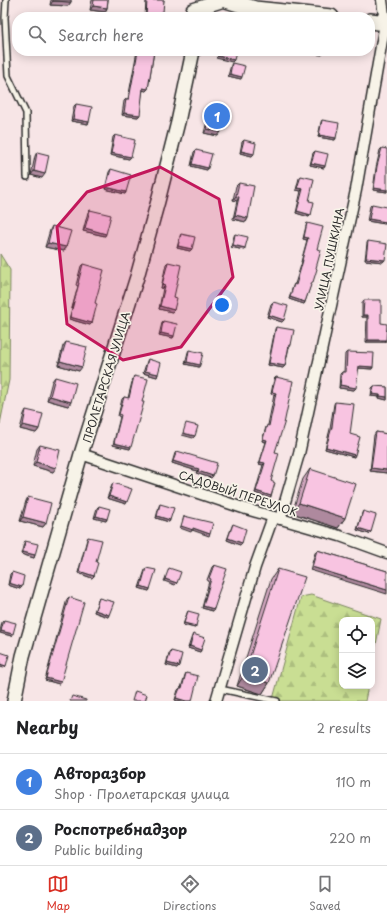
<!DOCTYPE html>
<html lang="en">
<head>
<meta charset="utf-8">
<style>
  body { margin:0; font-family:"Playpen Sans",sans-serif; background:#f6f6f6; color:#202124 }
  .controls { position:absolute; right:12px; bottom:12px; display:grid; overflow:hidden; border-radius:8px; box-shadow:0 2px 10px #0003 }
  .controls button { width:36px; height:36px; display:grid; place-items:center; padding:0; border:0; border-bottom:1px solid #e0e0e0; background:#fff; color:#202124; font:20px sans-serif }
  .you { position:absolute; left:222px; top:305px; width:14px; height:14px; margin:-10px; border:3px solid #fff; border-radius:50%; background:#1a73e8; box-shadow:0 0 0 6px #1a73e833 }
  .badge { display:grid; place-items:center; width:26px; height:26px; border-radius:50%; background:#d93025; color:#fff; font-size:13px; font-weight:700 }
  .pin { position:absolute; translate:-50% -50%; border:2px solid #fff; box-shadow:0 1px 4px #0006 }
  .list { margin:0; padding:0; list-style:none }
  h2 { display:flex; justify-content:space-between; align-items:center; height:52px; margin:0; padding:0 16px; font-size:17px }
  h2 small { font-size:13px; font-weight:400; color:#757577 }
  .list li { display:grid; grid-template-columns:26px 1fr auto; gap:12px; align-items:center; box-sizing:border-box; height:56px; padding:0 16px; border-top:1px solid #e0e0e0 }
  .list b { display:block; font-size:15px; white-space:nowrap }
  .list p { margin:0; font-size:13px; white-space:nowrap; color:#757577 }
  .list em { font-size:13px; font-style:normal; color:#757577 }
  .icon { flex:none; width:22px; height:22px; fill:none; stroke:currentColor; stroke-width:2; stroke-linecap:round; stroke-linejoin:round }
  .map { position:relative; flex:none; width:387px; height:701px; overflow:hidden }
  .search { position:absolute; background:#fff; box-shadow:0 2px 10px #0003; left:12px; right:12px; top:12px; height:44px; display:flex; align-items:center; gap:10px; box-sizing:border-box; padding:0 14px; border-radius:16px; color:#757577; font-size:15px }
  .sheet { height:164px; background:#fff }
  nav { display:flex; justify-content:space-around; align-items:center; box-sizing:border-box; height:56px; border-top:1px solid #e0e0e0; background:#fff; font-size:11px; color:#757577 }
  nav a { display:grid; justify-items:center; gap:2px }
  nav .on { color:#d93025 }
  .map>svg:first-child { display:block }
  .forest { fill:url(#forest-firs); stroke:#7a845f }
  .lines { fill:none; stroke-linecap:round; stroke-linejoin:round }
  .service-casing { stroke:#2b2b2b; stroke-width:8 }
  .minor-casing { stroke:#2b2b2b; stroke-width:13 }
  .tertiary-casing { stroke:#2b2b2b; stroke-width:16 }
  .secondary-casing { stroke:#2b2b2b; stroke-width:18 }
  .service { stroke:#f7f3e8; stroke-width:5 }
  .minor { stroke:#f7f3e8; stroke-width:10 }
  .tertiary { stroke:#f7f3e8; stroke-width:13 }
  .secondary { stroke:#f7f3e8; stroke-width:15 }
  .wall { fill:#d5a9c2; stroke:#2b2b2b }
  .shaded-wall { fill:#ae899e; stroke:#2b2b2b }
  .building { fill:#f8c4e1; stroke:#2b2b2b }
  .marked { fill:#c2185b; fill-opacity:0.2; stroke:#c2185b; stroke-width:3; stroke-linejoin:round }
  .labels { text-anchor:middle; dominant-baseline:central; stroke-width:3.5; stroke-linejoin:round; paint-order:stroke }
  .street-label { font-size:11px; fill:#2b2b2b; stroke:#f7f3e8 }
</style>
</head>
<body>
<div class="map">
<svg width="387" height="701" viewBox="0 0 387 701">
  <defs>
    <pattern id="forest-firs" width="22" height="20" patternUnits="userSpaceOnUse"><rect width="22" height="20" fill="#c9de93"/><path d="M5 1l3.5 6h-7zM16 11l3.5 6h-7z" fill="#adbf7f"/></pattern>
  </defs>
  <rect width="100%" height="100%" fill="#f7e5e6"/>
  <filter id="ink" filterUnits="userSpaceOnUse"><feTurbulence type="fractalNoise" baseFrequency=".025" numOctaves="2"/><feDisplacementMap in="SourceGraphic" scale="8" xChannelSelector="R" yChannelSelector="G"/><feConvolveMatrix kernelMatrix="1 2 1 2 8 2 1 2 1" color-interpolation-filters="sRGB"/></filter>
  <g filter="url(#ink)">
    <g class="forest">
      <path d="M 0,254 L 10,270 L 9,380 L 0,424 Z"/>
      <path d="M 311,595 L 381,619 L 372,665 L 372,620 L 342,620 L 342,686 L 368,686 L 365,701 L 279,701 L 273,699 L 301,597 Z"/>
    </g>
    <g class="lines">
      <defs>
        <g id="service">
          <path d="M 6,0 L 5,18 L 8,76 L 26,113 L 27,177"/>
          <path d="M 220,689 L 277,701"/>
        </g>
        <g id="minor">
          <path d="M 81,454 L 246,509 L 340,536 L 387,553"/>
          <path d="M 280,519 L 299,454 L 356,190 L 385,23 L 382,0"/>
          <path d="M 216,701 L 255,567 L 273,517"/>
        </g>
        <g id="tertiary">
          <path d="M 193,10 L 224,0"/>
          <path d="M 14,701 L 23,656 L 81,454 L 137,277 L 158,201 L 178,122 L 193,51"/>
        </g>
        <g id="secondary">
          <path d="M 226,0 L 255,9 L 331,17"/>
          <path d="M 370,21 L 387,23"/>
        </g>
      </defs>
      <use href="#service" class="service-casing"/>
      <use href="#minor" class="minor-casing"/>
      <use href="#tertiary" class="tertiary-casing"/>
      <use href="#secondary" class="secondary-casing"/>
      <use href="#service" class="service"/>
      <use href="#minor" class="minor"/>
      <use href="#tertiary" class="tertiary"/>
      <use href="#secondary" class="secondary"/>
    </g>
    <g class="wall">
      <path d="M 51,0 L 71,0 L 71,2 L 68,6 L 50,5 Z"/>
      <path d="M 92,0 L 108,0 L 107,8 L 105,12 L 90,10 Z"/>
      <path d="M 146,0 L 164,0 L 161,17 L 145,17 Z"/>
      <path d="M 137,51 L 154,51 L 148,89 L 146,91 L 143,90 L 138,117 L 122,115 L 124,101 L 126,99 L 128,99 Z"/>
      <path d="M 232,63 L 241,79 L 228,76 L 231,65 Z"/>
      <path d="M 76,104 L 89,122 L 88,124 L 71,121 L 74,106 Z"/>
      <path d="M 213,106 L 218,136 L 204,133 L 210,110 Z"/>
      <path d="M 322,120 L 336,138 L 335,140 L 318,137 L 321,122 Z"/>
      <path d="M 115,135 L 131,157 L 129,159 L 110,155 L 113,137 Z"/>
      <path d="M 244,140 L 252,156 L 240,153 L 242,142 Z"/>
      <path d="M 382,148 L 387,192 L 373,190 L 376,168 L 380,150 Z"/>
      <path d="M 196,150 L 207,170 L 191,166 L 194,152 Z"/>
      <path d="M 315,151 L 325,166 L 324,168 L 310,165 L 313,153 Z"/>
      <path d="M 37,152 L 42,178 L 31,175 L 35,156 Z"/>
      <path d="M 111,169 L 126,192 L 125,194 L 105,189 L 109,172 Z"/>
      <path d="M 301,176 L 309,201 L 311,215 L 309,217 L 296,213 L 301,191 L 296,190 L 299,178 Z"/>
      <path d="M 239,183 L 248,218 L 246,222 L 233,219 L 237,201 L 233,200 L 236,186 Z"/>
      <path d="M 372,204 L 385,224 L 367,221 L 370,206 Z"/>
      <path d="M 90,210 L 105,236 L 83,231 L 88,212 Z"/>
      <path d="M 307,223 L 317,249 L 312,284 L 311,284 L 305,302 L 304,304 L 289,299 L 293,286 L 294,284 L 295,284 L 302,262 L 301,262 L 307,240 L 303,239 L 306,226 Z"/>
      <path d="M 52,226 L 66,247 L 64,251 L 45,247 L 50,230 Z"/>
      <path d="M 181,234 L 190,251 L 177,248 L 180,236 Z"/>
      <path d="M 235,234 L 245,248 L 244,250 L 231,247 L 234,236 Z"/>
      <path d="M 368,241 L 383,262 L 365,260 L 367,243 Z"/>
      <path d="M 168,262 L 174,297 L 174,310 L 172,312 L 159,309 L 163,288 L 161,288 L 166,264 Z"/>
      <path d="M 83,264 L 95,303 L 92,323 L 90,325 L 69,319 L 78,286 L 76,285 L 81,266 Z"/>
      <path d="M 364,300 L 381,323 L 385,342 L 366,342 L 367,317 L 362,317 L 362,302 Z"/>
      <path d="M 273,302 L 284,320 L 282,322 L 267,317 L 271,304 Z"/>
      <path d="M 163,321 L 174,336 L 173,338 L 159,335 L 162,323 Z"/>
      <path d="M 276,327 L 291,345 L 290,347 L 289,347 L 285,366 L 283,368 L 268,365 L 275,329 Z"/>
      <path d="M 66,342 L 79,371 L 58,365 L 63,346 Z"/>
      <path d="M 189,350 L 199,367 L 185,364 L 188,352 Z"/>
      <path d="M 347,352 L 373,367 L 372,369 L 358,368 L 354,390 L 339,388 L 340,374 L 342,372 L 344,372 L 345,354 Z"/>
      <path d="M 148,359 L 158,374 L 157,377 L 143,373 L 147,361 Z"/>
      <path d="M 134,376 L 130,449 L 113,445 L 120,417 L 118,416 L 122,399 L 124,397 L 128,398 L 133,378 Z"/>
      <path d="M 55,377 L 71,402 L 68,406 L 47,400 L 52,381 Z"/>
      <path d="M 276,377 L 275,452 L 271,481 L 271,496 L 270,498 L 255,493 L 263,465 L 259,464 L 266,442 L 262,441 L 266,427 L 268,425 L 274,395 L 271,394 L 274,379 Z"/>
      <path d="M 374,386 L 387,387 L 387,400 L 379,398 L 379,397 L 371,396 L 372,388 Z"/>
      <path d="M 335,402 L 354,457 L 325,449 L 330,429 L 334,404 Z"/>
      <path d="M 26,410 L 39,429 L 36,433 L 20,429 L 24,414 Z"/>
      <path d="M 376,432 L 387,434 L 387,473 L 370,471 L 374,435 Z"/>
      <path d="M 40,445 L 53,472 L 33,466 L 37,449 Z"/>
      <path d="M 177,451 L 213,476 L 211,478 L 196,473 L 197,471 L 172,463 L 175,453 Z"/>
      <path d="M 310,469 L 345,518 L 338,528 L 292,513 L 303,479 Z"/>
      <path d="M 113,483 L 126,504 L 107,498 L 112,485 Z"/>
      <path d="M 28,497 L 46,523 L 43,527 L 20,521 L 26,501 Z"/>
      <path d="M 160,504 L 170,520 L 169,522 L 156,518 L 159,506 Z"/>
      <path d="M 99,506 L 107,519 L 106,521 L 94,518 L 97,508 Z"/>
      <path d="M 363,511 L 371,532 L 369,534 L 357,530 L 362,513 Z"/>
      <path d="M 233,524 L 242,543 L 240,545 L 227,540 L 232,526 Z"/>
      <path d="M 88,537 L 96,562 L 94,576 L 92,578 L 78,573 L 87,539 Z"/>
      <path d="M 25,541 L 35,555 L 34,558 L 21,554 L 24,543 Z"/>
      <path d="M 317,550 L 387,571 L 310,570 L 315,553 Z"/>
      <path d="M 214,565 L 217,597 L 213,611 L 202,608 L 209,581 L 207,580 L 212,567 Z"/>
      <path d="M 146,568 L 150,589 L 149,591 L 139,588 L 145,570 Z"/>
      <path d="M 278,569 L 269,683 L 262,694 L 237,686 L 271,579 Z"/>
      <path d="M 12,572 L 22,587 L 20,589 L 8,585 L 10,574 Z"/>
      <path d="M 69,597 L 59,684 L 45,680 L 67,599 Z"/>
      <path d="M 99,598 L 108,617 L 94,612 L 98,600 Z"/>
      <path d="M 188,611 L 196,626 L 195,628 L 183,625 L 187,613 Z"/>
      <path d="M 4,620 L 13,634 L 12,636 L 0,633 L 0,631 L 2,622 Z"/>
      <path d="M 193,634 L 201,650 L 200,652 L 188,648 L 192,636 Z"/>
      <path d="M 171,651 L 177,668 L 166,665 L 169,653 Z"/>
      <path d="M 186,673 L 192,701 L 177,701 L 175,700 L 178,690 L 180,688 L 181,688 L 185,675 Z"/>
    </g>
    <g class="shaded-wall">
      <path d="M 53,1 L 71,2 L 68,6 L 50,5 Z"/>
      <path d="M 93,6 L 107,8 L 105,12 L 90,10 Z"/>
      <path d="M 306,51 L 310,51 L 324,53 L 322,55 L 305,53 Z"/>
      <path d="M 218,56 L 234,60 L 232,62 L 216,58 Z"/>
      <path d="M 230,74 L 242,77 L 241,79 L 228,76 Z"/>
      <path d="M 143,88 L 148,89 L 146,91 L 142,90 Z"/>
      <path d="M 124,113 L 140,115 L 138,117 L 122,115 Z"/>
      <path d="M 73,119 L 89,122 L 88,124 L 71,121 Z"/>
      <path d="M 207,129 L 221,132 L 218,136 L 204,133 Z"/>
      <path d="M 319,135 L 336,138 L 335,140 L 318,137 Z"/>
      <path d="M 241,151 L 254,154 L 252,156 L 240,153 Z"/>
      <path d="M 111,153 L 131,157 L 129,159 L 110,155 Z"/>
      <path d="M 311,163 L 325,166 L 324,168 L 310,165 Z"/>
      <path d="M 192,164 L 208,168 L 207,170 L 191,166 Z"/>
      <path d="M 34,171 L 45,174 L 42,178 L 31,175 Z"/>
      <path d="M 106,187 L 126,192 L 125,194 L 105,189 Z"/>
      <path d="M 297,188 L 303,189 L 301,191 L 296,190 Z"/>
      <path d="M 374,188 L 387,190 L 387,192 L 373,190 Z"/>
      <path d="M 236,196 L 239,197 L 237,201 L 233,200 Z"/>
      <path d="M 297,211 L 311,215 L 309,217 L 296,213 Z"/>
      <path d="M 235,215 L 248,218 L 246,222 L 233,219 Z"/>
      <path d="M 369,219 L 386,222 L 385,224 L 367,221 Z"/>
      <path d="M 85,228 L 106,234 L 105,236 L 83,231 Z"/>
      <path d="M 304,237 L 308,238 L 307,240 L 303,239 Z"/>
      <path d="M 48,243 L 66,247 L 64,251 L 45,247 Z"/>
      <path d="M 233,245 L 245,248 L 244,250 L 231,247 Z"/>
      <path d="M 178,246 L 192,249 L 190,251 L 177,248 Z"/>
      <path d="M 366,258 L 385,260 L 383,262 L 365,260 Z"/>
      <path d="M 162,285 L 165,286 L 163,288 L 161,288 Z"/>
      <path d="M 290,297 L 305,302 L 304,304 L 289,299 Z"/>
      <path d="M 160,306 L 174,310 L 172,312 L 159,309 Z"/>
      <path d="M 269,315 L 284,320 L 282,322 L 267,317 Z"/>
      <path d="M 363,315 L 368,315 L 367,317 L 362,317 Z"/>
      <path d="M 70,317 L 92,323 L 90,325 L 69,319 Z"/>
      <path d="M 161,333 L 174,336 L 173,338 L 159,335 Z"/>
      <path d="M 368,340 L 386,340 L 385,342 L 366,342 Z"/>
      <path d="M 60,361 L 82,367 L 79,371 L 58,365 Z"/>
      <path d="M 187,362 L 200,365 L 199,367 L 185,364 Z"/>
      <path d="M 269,363 L 285,366 L 283,368 L 268,365 Z"/>
      <path d="M 359,366 L 373,367 L 372,369 L 357,368 Z"/>
      <path d="M 145,371 L 158,374 L 157,377 L 143,373 Z"/>
      <path d="M 340,385 L 356,388 L 354,390 L 339,388 Z"/>
      <path d="M 272,392 L 276,393 L 274,395 L 271,394 Z"/>
      <path d="M 372,394 L 380,395 L 379,397 L 371,396 Z"/>
      <path d="M 50,396 L 71,402 L 68,406 L 47,400 Z"/>
      <path d="M 380,396 L 387,397 L 387,400 L 379,398 Z"/>
      <path d="M 23,425 L 39,429 L 36,433 L 20,429 Z"/>
      <path d="M 183,433 L 195,436 L 193,438 L 182,435 Z"/>
      <path d="M 263,439 L 267,440 L 266,442 L 262,441 Z"/>
      <path d="M 114,443 L 131,447 L 130,449 L 113,445 Z"/>
      <path d="M 326,447 L 355,455 L 354,457 L 325,449 Z"/>
      <path d="M 173,461 L 199,469 L 197,471 L 172,463 Z"/>
      <path d="M 36,462 L 56,468 L 53,472 L 33,466 Z"/>
      <path d="M 260,462 L 265,463 L 263,465 L 259,464 Z"/>
      <path d="M 371,468 L 387,470 L 387,473 L 370,471 Z"/>
      <path d="M 198,471 L 213,476 L 211,478 L 196,473 Z"/>
      <path d="M 256,491 L 271,496 L 270,498 L 255,493 Z"/>
      <path d="M 109,496 L 127,502 L 126,504 L 107,498 Z"/>
      <path d="M 299,503 L 345,518 L 338,528 L 292,513 Z"/>
      <path d="M 96,516 L 107,519 L 106,521 L 94,518 Z"/>
      <path d="M 157,516 L 170,520 L 169,522 L 156,518 Z"/>
      <path d="M 23,517 L 46,523 L 43,527 L 20,521 Z"/>
      <path d="M 181,526 L 193,528 L 210,534 L 209,536 L 192,530 L 191,532 L 180,528 Z"/>
      <path d="M 358,528 L 371,532 L 369,534 L 357,530 Z"/>
      <path d="M 228,538 L 242,543 L 240,545 L 227,540 Z"/>
      <path d="M 23,552 L 35,555 L 34,558 L 21,554 Z"/>
      <path d="M 312,567 L 387,590 L 387,594 L 310,570 Z"/>
      <path d="M 79,571 L 94,576 L 92,578 L 78,573 Z"/>
      <path d="M 165,579 L 177,583 L 175,585 L 164,581 Z"/>
      <path d="M 9,583 L 22,587 L 20,589 L 8,585 Z"/>
      <path d="M 141,586 L 150,589 L 149,591 L 139,588 Z"/>
      <path d="M 203,606 L 214,609 L 213,611 L 202,608 Z"/>
      <path d="M 95,610 L 109,615 L 108,617 L 94,612 Z"/>
      <path d="M 184,623 L 196,626 L 195,628 L 183,625 Z"/>
      <path d="M 1,631 L 13,634 L 12,636 L 0,633 Z"/>
      <path d="M 190,646 L 201,650 L 200,652 L 188,648 Z"/>
      <path d="M 167,663 L 179,666 L 177,668 L 166,665 Z"/>
      <path d="M 0,664 L 6,666 L 4,668 L 0,667 Z"/>
      <path d="M 244,675 L 269,683 L 262,694 L 237,686 Z"/>
      <path d="M 46,678 L 61,682 L 59,684 L 45,680 Z"/>
      <path d="M 176,698 L 186,701 L 177,701 L 175,700 Z"/>
    </g>
    <g class="building">
      <path d="M 53,0 L 71,0 L 71,2 L 53,1 Z"/>
      <path d="M 94,0 L 108,0 L 107,8 L 93,6 Z"/>
      <path d="M 147,0 L 164,0 L 163,12 L 161,12 L 161,17 L 146,17 Z"/>
      <path d="M 138,51 L 154,51 L 148,89 L 143,88 L 140,115 L 124,113 L 126,99 L 129,99 Z"/>
      <path d="M 219,51 L 236,51 L 234,60 L 218,56 Z"/>
      <path d="M 310,51 L 324,51 L 324,53 Z"/>
      <path d="M 232,63 L 245,66 L 242,77 L 230,74 Z"/>
      <path d="M 76,104 L 92,107 L 89,122 L 73,119 Z"/>
      <path d="M 213,106 L 226,108 L 221,132 L 207,129 Z"/>
      <path d="M 322,120 L 339,123 L 336,138 L 319,135 Z"/>
      <path d="M 115,135 L 135,140 L 131,157 L 111,153 Z"/>
      <path d="M 244,140 L 256,143 L 254,154 L 241,151 Z"/>
      <path d="M 382,148 L 387,149 L 387,190 L 374,188 L 377,166 Z"/>
      <path d="M 196,150 L 212,154 L 208,168 L 192,164 Z"/>
      <path d="M 315,151 L 328,154 L 325,166 L 311,163 Z"/>
      <path d="M 37,152 L 49,155 L 45,174 L 34,171 Z"/>
      <path d="M 111,169 L 131,175 L 126,192 L 106,187 Z"/>
      <path d="M 301,176 L 314,179 L 309,201 L 314,202 L 311,215 L 297,211 L 303,189 L 297,188 Z"/>
      <path d="M 239,183 L 254,186 L 248,218 L 235,215 L 239,197 L 236,196 Z"/>
      <path d="M 372,204 L 387,207 L 387,219 L 386,222 L 369,219 Z"/>
      <path d="M 90,210 L 111,215 L 106,234 L 85,228 Z"/>
      <path d="M 307,223 L 323,227 L 317,249 L 321,250 L 316,268 L 317,269 L 313,282 L 312,282 L 305,302 L 290,297 L 294,284 L 296,285 L 303,260 L 302,260 L 308,238 L 304,237 Z"/>
      <path d="M 52,226 L 71,231 L 66,247 L 48,243 Z"/>
      <path d="M 181,234 L 195,237 L 192,249 L 178,246 Z"/>
      <path d="M 235,234 L 248,237 L 245,248 L 233,245 Z"/>
      <path d="M 368,241 L 387,244 L 385,260 L 366,258 Z"/>
      <path d="M 168,262 L 181,265 L 174,297 L 177,298 L 174,310 L 160,306 L 165,286 L 162,285 Z"/>
      <path d="M 83,264 L 104,270 L 95,303 L 97,304 L 92,323 L 70,317 L 79,283 L 78,283 Z"/>
      <path d="M 364,300 L 381,300 L 381,323 L 387,324 L 386,340 L 368,340 L 368,315 L 363,315 Z"/>
      <path d="M 273,302 L 288,306 L 284,320 L 269,315 Z"/>
      <path d="M 163,321 L 177,324 L 174,336 L 161,333 Z"/>
      <path d="M 276,327 L 294,330 L 291,345 L 289,345 L 285,366 L 269,363 Z"/>
      <path d="M 66,342 L 87,347 L 82,367 L 60,361 Z"/>
      <path d="M 189,350 L 203,353 L 200,365 L 187,362 Z"/>
      <path d="M 347,352 L 374,353 L 373,367 L 359,366 L 356,388 L 340,385 L 342,372 L 346,372 Z"/>
      <path d="M 148,359 L 161,363 L 158,374 L 145,371 Z"/>
      <path d="M 134,376 L 148,379 L 142,402 L 144,402 L 131,447 L 114,443 L 121,415 L 119,414 L 124,397 L 129,398 Z"/>
      <path d="M 55,377 L 76,383 L 71,402 L 50,396 Z"/>
      <path d="M 276,377 L 293,381 L 284,424 L 275,452 L 279,453 L 271,481 L 275,483 L 271,496 L 256,491 L 265,463 L 260,462 L 267,440 L 263,439 L 267,425 L 269,426 L 276,393 L 272,392 Z"/>
      <path d="M 374,386 L 387,387 L 387,397 L 380,396 L 380,395 L 372,394 Z"/>
      <path d="M 335,402 L 354,404 L 350,434 L 360,437 L 355,455 L 326,447 L 332,427 Z"/>
      <path d="M 26,410 L 43,414 L 39,429 L 23,425 Z"/>
      <path d="M 186,423 L 198,426 L 195,436 L 183,433 Z"/>
      <path d="M 376,432 L 387,434 L 387,470 L 371,468 Z"/>
      <path d="M 40,445 L 60,450 L 56,468 L 36,462 Z"/>
      <path d="M 177,451 L 217,463 L 213,476 L 198,471 L 199,469 L 173,461 Z"/>
      <path d="M 310,469 L 356,484 L 345,518 L 299,503 Z"/>
      <path d="M 113,483 L 132,489 L 127,502 L 109,496 Z"/>
      <path d="M 28,497 L 51,503 L 46,523 L 23,517 Z"/>
      <path d="M 160,504 L 174,508 L 170,520 L 157,516 Z"/>
      <path d="M 99,506 L 110,509 L 107,519 L 96,516 Z"/>
      <path d="M 363,511 L 376,515 L 371,532 L 358,528 Z"/>
      <path d="M 184,516 L 213,523 L 210,534 L 193,528 L 193,530 L 181,526 Z"/>
      <path d="M 233,524 L 246,529 L 242,543 L 228,538 Z"/>
      <path d="M 88,537 L 102,540 L 96,562 L 98,563 L 94,576 L 79,571 Z"/>
      <path d="M 25,541 L 38,544 L 35,555 L 23,552 Z"/>
      <path d="M 317,550 L 387,571 L 387,590 L 312,567 Z"/>
      <path d="M 214,565 L 227,569 L 217,597 L 218,597 L 214,609 L 203,606 L 211,579 L 209,578 Z"/>
      <path d="M 146,568 L 156,570 L 150,589 L 141,586 Z"/>
      <path d="M 169,568 L 181,572 L 177,583 L 165,579 Z"/>
      <path d="M 278,569 L 305,577 L 269,683 L 244,675 Z"/>
      <path d="M 12,572 L 24,576 L 22,587 L 9,583 Z"/>
      <path d="M 69,597 L 84,602 L 61,682 L 46,678 Z"/>
      <path d="M 99,598 L 114,602 L 109,615 L 95,610 Z"/>
      <path d="M 188,611 L 199,614 L 196,626 L 184,623 Z"/>
      <path d="M 4,620 L 16,623 L 13,634 L 1,631 Z"/>
      <path d="M 193,634 L 205,638 L 201,650 L 190,646 Z"/>
      <path d="M 171,651 L 182,654 L 179,666 L 167,663 Z"/>
      <path d="M 0,652 L 9,655 L 6,666 L 0,664 Z"/>
      <path d="M 186,673 L 198,676 L 192,701 L 186,701 L 176,698 L 180,688 L 182,688 Z"/>
      <path d="M 135,691 L 147,695 L 145,701 L 132,701 Z"/>
      <path d="M 72,696 L 86,700 L 86,701 L 70,701 Z"/>
    </g>
  </g>
  <path class="marked" d="M 160,167 L 219,199 L 233,277 L 181,347 L 123,360 L 67,324 L 57,227 L 87,192 Z"/>
  <g class="labels">
    <g class="street-label">
      <text transform="translate(329 259) rotate(-78)">УЛИЦА ПУШКИНА</text>
      <text transform="translate(106 377) rotate(-73)">ПРОЛЕТАРСКАЯ УЛИЦА</text>
      <text transform="translate(238 493) rotate(18)">САДОВЫЙ ПЕРЕУЛОК</text>
    </g>
  </g>
</svg>
<div class="controls">
<button><svg class="icon" aria-label="locate" viewBox="0 0 24 24"><circle cx="12" cy="12" r="6"/><path d="M12 2v4M12 18v4M2 12h4M18 12h4"/></svg></button>
<button><svg class="icon" aria-label="layers" viewBox="0 0 24 24"><path d="M12 4l9 5-9 5-9-5zM3 14l9 5 9-5"/></svg></button>
</div>
<div class="you"></div>
<div class="pin badge" style="left:217px;top:116px;background:#3f7fe0">1</div>
<div class="pin badge" style="left:255px;top:670px;background:#5c6f8a">2</div>
<div class="search"><svg class="icon" aria-label="search" viewBox="0 0 24 24"><circle cx="10" cy="10" r="6"/><path d="M15 15l6 6"/></svg>Search here</div>
</div>
<section class="sheet">
<h2>Nearby<small>2 results</small></h2>
<ul class="list">
<li><span class="badge" style="background:#3f7fe0">1</span><div><b>Авторазбор</b><p>Shop · Пролетарская улица</p></div><em>110 m</em></li>
<li><span class="badge" style="background:#5c6f8a">2</span><div><b>Роспотребнадзор</b><p>Public building</p></div><em>220 m</em></li>
</ul>
</section>
<nav>
<a class="on"><svg class="icon" aria-label="map" viewBox="0 0 24 24"><path d="M3 6l6-2 6 2 6-2v14l-6 2-6-2-6 2zM9 4v14M15 6v14"/></svg>Map</a>
<a><svg class="icon" aria-label="directions" viewBox="0 0 24 24"><path d="M12 3l9 9-9 9-9-9zM9 14v-3h6M13 9l2 2-2 2"/></svg>Directions</a>
<a><svg class="icon" aria-label="saved" viewBox="0 0 24 24"><path d="M7 4h10v16l-5-4-5 4z"/></svg>Saved</a>
</nav>
</body>
</html>
